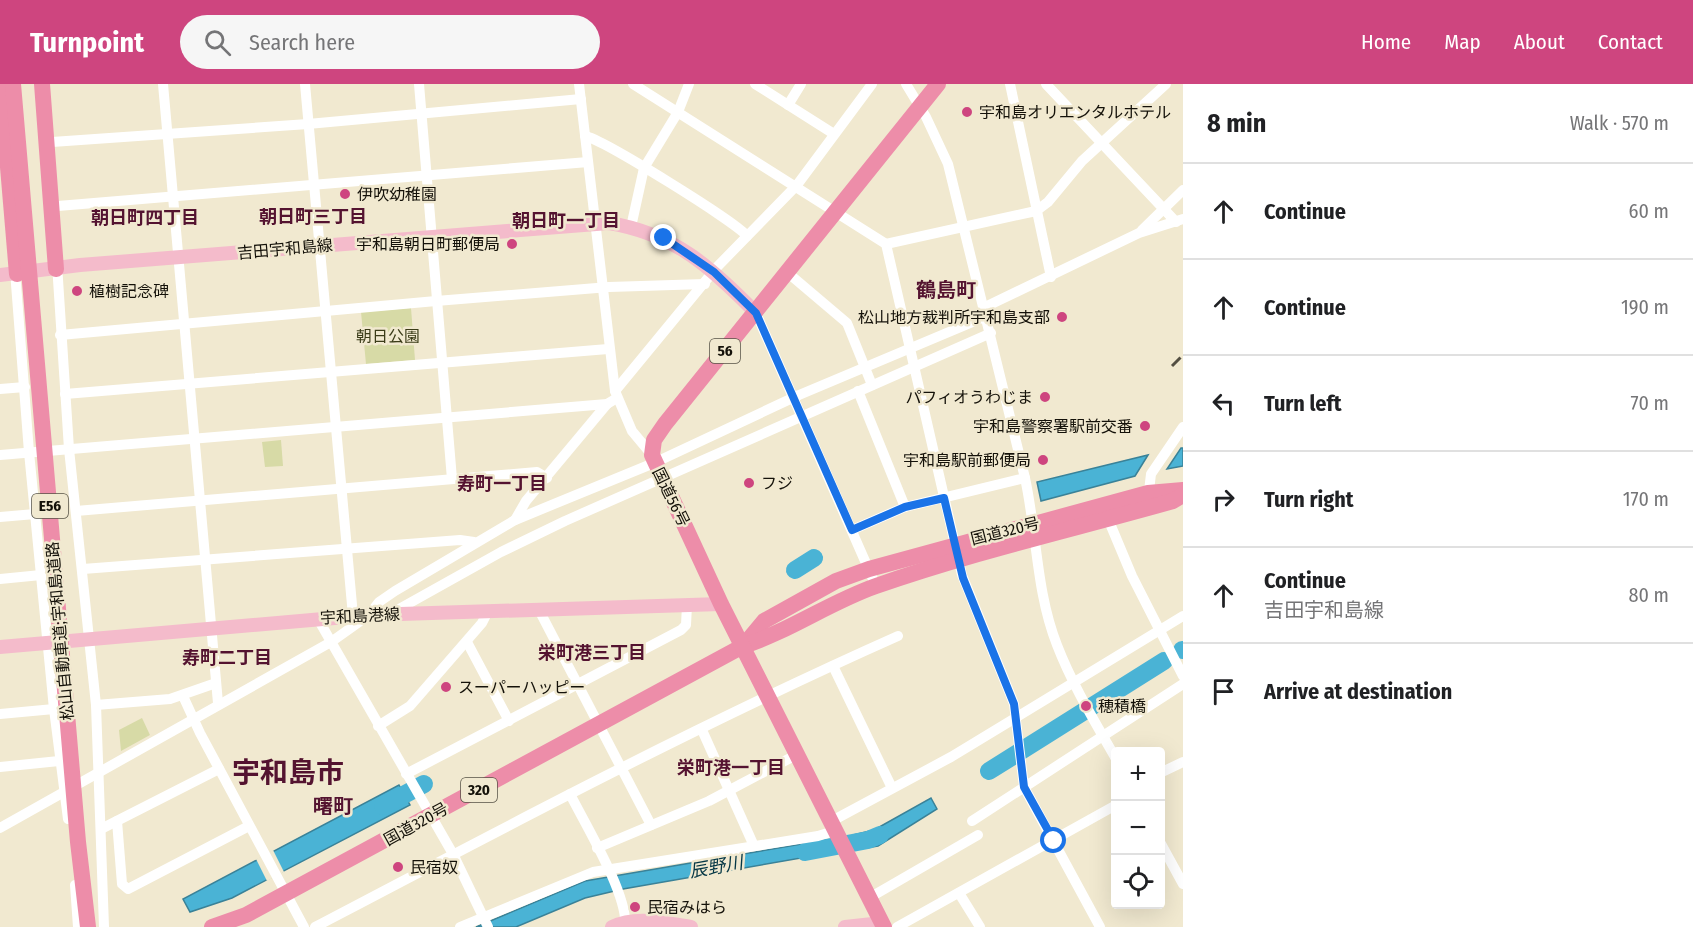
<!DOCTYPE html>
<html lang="en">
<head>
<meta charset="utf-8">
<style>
  body { margin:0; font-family:"Fira Sans Condensed","Noto Sans JP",sans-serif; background:#f6f6f6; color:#202124 }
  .controls { position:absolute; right:18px; bottom:18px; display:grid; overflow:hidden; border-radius:6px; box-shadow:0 6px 24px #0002 }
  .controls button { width:54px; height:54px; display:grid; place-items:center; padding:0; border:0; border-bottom:2px solid #e0e0e0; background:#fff; color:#202124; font:30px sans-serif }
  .stop { position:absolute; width:18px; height:18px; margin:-14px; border:4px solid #1a73e8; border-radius:50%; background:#fff }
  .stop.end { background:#1a73e8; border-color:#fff; box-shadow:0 2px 6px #0008 }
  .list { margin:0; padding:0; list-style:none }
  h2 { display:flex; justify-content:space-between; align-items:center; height:78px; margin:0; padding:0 24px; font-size:26px }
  h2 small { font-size:20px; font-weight:400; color:#757577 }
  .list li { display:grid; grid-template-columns:39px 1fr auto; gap:18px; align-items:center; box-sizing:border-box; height:96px; padding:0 24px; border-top:2px solid #e0e0e0 }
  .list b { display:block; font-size:22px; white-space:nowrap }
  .list p { margin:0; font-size:20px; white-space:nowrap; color:#757577 }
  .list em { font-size:20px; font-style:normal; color:#757577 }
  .icon { flex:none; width:33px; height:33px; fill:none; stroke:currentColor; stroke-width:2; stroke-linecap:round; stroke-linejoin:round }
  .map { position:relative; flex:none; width:1183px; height:843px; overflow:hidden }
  header { display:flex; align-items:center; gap:36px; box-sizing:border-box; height:84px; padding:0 30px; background:#ce457f; color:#fff }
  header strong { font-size:28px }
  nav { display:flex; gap:33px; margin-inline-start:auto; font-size:21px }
  .search { width:420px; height:54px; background:#f6f6f6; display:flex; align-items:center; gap:15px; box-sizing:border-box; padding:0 21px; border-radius:33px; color:#757577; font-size:22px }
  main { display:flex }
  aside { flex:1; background:#fff }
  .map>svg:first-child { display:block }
  .green { fill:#d7daa6 }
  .water { fill:#4ab3d5; stroke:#3a8298; stroke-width:1.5 }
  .pier { fill:#f1e9d0 }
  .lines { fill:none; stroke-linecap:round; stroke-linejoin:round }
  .river { stroke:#4ab3d5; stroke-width:18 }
  .minor { stroke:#fff; stroke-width:10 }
  .major { stroke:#f4bbcb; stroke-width:14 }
  .highway { stroke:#ed8da9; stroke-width:16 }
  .rail { stroke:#534f42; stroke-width:3; stroke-dasharray:12 6; stroke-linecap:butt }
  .route { stroke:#1a73e8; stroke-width:8 }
  .poi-dot { fill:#ce457f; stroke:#f1e9d0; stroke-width:2 }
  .labels { text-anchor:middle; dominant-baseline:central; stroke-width:5; stroke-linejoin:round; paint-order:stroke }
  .shield { fill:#f1e9d0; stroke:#565245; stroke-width:1.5 }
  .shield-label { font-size:15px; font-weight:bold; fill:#141109 }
  .poi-label { font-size:16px; fill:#141109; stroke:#f1e9d0; text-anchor:start }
  .street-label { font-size:16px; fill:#141109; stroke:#f1e9d0 }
  .park-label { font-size:16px; fill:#3b3c18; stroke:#f1e9d0 }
  .neighbourhood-label { font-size:18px; font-weight:bold; fill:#541330; stroke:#f1e9d0 }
  .water-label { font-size:18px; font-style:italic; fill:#053745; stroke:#f1e9d0 }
  .quarter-label { font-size:20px; font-weight:bold; fill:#541330; stroke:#f1e9d0 }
  .town-label { font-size:28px; font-weight:bold; fill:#541330; stroke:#f1e9d0 }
</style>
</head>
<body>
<header>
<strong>Turnpoint</strong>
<div class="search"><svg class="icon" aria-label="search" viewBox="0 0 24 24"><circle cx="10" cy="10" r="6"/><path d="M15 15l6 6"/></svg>Search here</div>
<nav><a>Home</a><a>Map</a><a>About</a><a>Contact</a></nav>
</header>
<main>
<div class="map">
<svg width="1183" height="843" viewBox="0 0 1183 843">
  <rect width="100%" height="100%" fill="#f1e9d0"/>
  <g class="green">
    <path d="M 411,224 L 415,276 L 366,280 L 361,228 Z"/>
    <path d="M 281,356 L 283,382 L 265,383 L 262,358 Z"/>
    <path d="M 142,634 L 150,651 L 121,667 L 119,646 Z"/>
  </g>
  <g class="water">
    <path d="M 1181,364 L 1183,364 L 1183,382 L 1167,385 Z"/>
    <path d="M 1148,371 L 1135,392 L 1041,417 L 1037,398 Z"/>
    <path d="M 399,701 L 410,721 L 232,814 L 190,828 L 183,815 Z"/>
    <path d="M 931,714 L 937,725 L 878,762 L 860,765 L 853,751 L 874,746 Z"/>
    <path d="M 825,756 L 830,769 L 623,805 L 585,814 L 516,843 L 476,843 L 585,797 Z"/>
  </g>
  <path class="pier" d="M 273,766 L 284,788 L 267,797 L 256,775 Z"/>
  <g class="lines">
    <g class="river">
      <path d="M 795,486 L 814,474"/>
      <path d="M 1182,566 L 1183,566"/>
      <path d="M 989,687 L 1164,577"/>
      <path d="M 383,722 L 424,700"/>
      <path d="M 805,768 L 868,756 L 880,751"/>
    </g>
    <g class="minor">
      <path d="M 163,0 L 218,619"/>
      <path d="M 305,0 L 353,532"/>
      <path d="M 419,0 L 452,395"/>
      <path d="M 579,0 L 615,307 L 632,347 L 652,371"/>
      <path d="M 633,0 L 886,160 L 962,491 L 1014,620 L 1024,703 L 1100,843"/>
      <path d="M 755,0 L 834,50"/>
      <path d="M 906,0 L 926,33 L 948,80 L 1025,394 C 1037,449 1036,508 1057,561 C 1072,600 1095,638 1116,675"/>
      <path d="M 1010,0 L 1051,193"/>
      <path d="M 1046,0 L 1176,138"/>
      <path d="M 788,21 L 801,0"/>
      <path d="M 585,52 C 604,56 736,138 747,152"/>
      <path d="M 52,58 L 308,40 L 581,15"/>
      <path d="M 58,122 L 588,78"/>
      <path d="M 631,143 L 644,84 L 678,28 L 689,0"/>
      <path d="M 1142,146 L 1183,106"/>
      <path d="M 886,160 L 1036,127 L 1048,118 L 1082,77 L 1166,0"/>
      <path d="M 57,180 L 69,365 L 96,621 L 104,843"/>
      <path d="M 15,187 L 29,368 L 54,625 L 68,735"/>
      <path d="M 788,189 L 847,239 L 872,301"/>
      <path d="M 985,223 L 1139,149 L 1183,135"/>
      <path d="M 756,229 L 876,502"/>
      <path d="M 60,251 L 436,217 L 609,203 L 705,200"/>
      <path d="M 0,305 L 25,303"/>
      <path d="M 615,307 L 717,183 L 797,101 L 872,0"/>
      <path d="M 858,307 L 905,423"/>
      <path d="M 65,310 L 608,265"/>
      <path d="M 0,371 L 607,320 L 617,314"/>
      <path d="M 1148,415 L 1151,390 L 1183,343"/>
      <path d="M 76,427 L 537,388 L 547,394"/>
      <path d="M 1106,430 L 1132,492 L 1183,592"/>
      <path d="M 0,433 L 35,430"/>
      <path d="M 515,436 L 526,417 L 607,320"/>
      <path d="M 852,446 L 905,423 L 1025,394"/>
      <path d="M 83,485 L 460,456 L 474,458"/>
      <path d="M 0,495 L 41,491"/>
      <path d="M 539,526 L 651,741"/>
      <path d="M 390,530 L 501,468 L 565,437 L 991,249"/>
      <path d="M 318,535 L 453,770 L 488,843"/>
      <path d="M 467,558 L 509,637"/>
      <path d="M 833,582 L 892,704"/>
      <path d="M 183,612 L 200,649 L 304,843"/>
      <path d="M 96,621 L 170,615 L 216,599"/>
      <path d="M 0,630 L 54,625"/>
      <path d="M 378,642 L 410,622 L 482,539 L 488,527"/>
      <path d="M 702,646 L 754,762"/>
      <path d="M 0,683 L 59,677"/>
      <path d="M 1160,689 L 1183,678"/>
      <path d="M 406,690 L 681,546 L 686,541 L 687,521"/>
      <path d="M 570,710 C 585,740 629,812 625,843"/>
      <path d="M 117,737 L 122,800 L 128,805 L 249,742"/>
      <path d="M 972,737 L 1183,600"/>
      <path d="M 830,738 L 951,673 L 1183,532"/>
      <path d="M 0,744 L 331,558 L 369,531 L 379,518 L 395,507 L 515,436 L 654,379 L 799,311 L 987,232"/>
      <path d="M 101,745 L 219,685"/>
      <path d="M 1160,758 L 1183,800"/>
      <path d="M 597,764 L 709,717 L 796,671"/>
      <path d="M 75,801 L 78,843"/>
      <path d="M 959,809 L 980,843"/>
      <path d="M 869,814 L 978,751"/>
      <path d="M 315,843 C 507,742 700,640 898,552"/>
      <path d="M 460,843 L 593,788 L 818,752 L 834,747"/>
      <path d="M 897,843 L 1116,721"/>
    </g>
    <g class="major">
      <path d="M 0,191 L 80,181 L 609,139 C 675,150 711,183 756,229"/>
      <path d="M 0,563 L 369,531 L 721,520"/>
      <path d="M 612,843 C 637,831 664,839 691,843"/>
      <path d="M 845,843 L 882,839"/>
    </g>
    <g class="highway">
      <path d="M 1,0 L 17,190"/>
      <path d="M 13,0 L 78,758 L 88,843"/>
      <path d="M 42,0 L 56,185"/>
      <path d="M 744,561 L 764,537 L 836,497 L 869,485 L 1148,409 L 1183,406"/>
      <path d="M 212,843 L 246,831 L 743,562 C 790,547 830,518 876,502 C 973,468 1074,445 1173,417 L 1183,411"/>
      <path d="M 884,843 L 721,520 L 652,371 L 654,356 L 665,340 L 938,0"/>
    </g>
    <path class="rail" d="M 1172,282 L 1183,271"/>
  </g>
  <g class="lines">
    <path class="route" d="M 664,154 L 714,188 L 756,229 L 852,446 L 905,423 L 944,414 L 963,494 L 1014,620 L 1024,703 L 1054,757"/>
  </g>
  <g class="poi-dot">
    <circle cx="967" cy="28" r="6"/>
    <circle cx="345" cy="110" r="6"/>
    <circle cx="512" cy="160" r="6"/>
    <circle cx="77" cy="207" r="6"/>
    <circle cx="1062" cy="233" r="6"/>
    <circle cx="1045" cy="313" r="6"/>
    <circle cx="1145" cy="342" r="6"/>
    <circle cx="1043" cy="376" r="6"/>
    <circle cx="749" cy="399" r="6"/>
    <circle cx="446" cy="603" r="6"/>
    <circle cx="1086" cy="622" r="6"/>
    <circle cx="398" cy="783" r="6"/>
    <circle cx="635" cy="823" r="6"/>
  </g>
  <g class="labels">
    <g class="shield">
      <rect x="710" y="255" width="30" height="24" rx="4.5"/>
      <rect x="32" y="410" width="36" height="24" rx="4.5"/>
      <rect x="461" y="694" width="36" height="24" rx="4.5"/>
    </g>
    <g class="shield-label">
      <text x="725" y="267">56</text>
      <text x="50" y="422">E56</text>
      <text x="479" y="706">320</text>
    </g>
    <g class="poi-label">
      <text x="979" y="28">宇和島オリエンタルホテル</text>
      <text x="357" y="110">伊吹幼稚園</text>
      <text x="500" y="160" text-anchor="end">宇和島朝日町郵便局</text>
      <text x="89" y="207">植樹記念碑</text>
      <text x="1050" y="233" text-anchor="end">松山地方裁判所宇和島支部</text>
      <text x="1033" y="313" text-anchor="end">パフィオうわじま</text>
      <text x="1133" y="342" text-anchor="end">宇和島警察署駅前交番</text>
      <text x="1031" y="376" text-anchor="end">宇和島駅前郵便局</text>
      <text x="761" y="399">フジ</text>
      <text x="458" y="603">スーパーハッピー</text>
      <text x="1098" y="622">穂積橋</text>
      <text x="410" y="783">民宿奴</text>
      <text x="647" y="823">民宿みはら</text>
    </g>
    <g class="street-label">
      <text transform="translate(285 165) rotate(-5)">吉田宇和島線</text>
      <text transform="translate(671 413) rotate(64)">国道56号</text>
      <text transform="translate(1005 447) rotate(-14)">国道320号</text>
      <text transform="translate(360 532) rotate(-3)">宇和島港線</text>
      <text transform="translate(60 547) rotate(-95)">松山自動車道;宇和島道路</text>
      <text transform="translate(416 740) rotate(-29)">国道320号</text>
    </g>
    <g class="park-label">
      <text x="388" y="252">朝日公園</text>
    </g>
    <g class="neighbourhood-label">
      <text x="313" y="133">朝日町三丁目</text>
      <text x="145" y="134">朝日町四丁目</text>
      <text x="566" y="137">朝日町一丁目</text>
      <text x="502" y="400">寿町一丁目</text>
      <text x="592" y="569">栄町港三丁目</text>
      <text x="227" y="574">寿町二丁目</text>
      <text x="731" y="684">栄町港一丁目</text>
    </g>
    <g class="water-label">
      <text transform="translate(716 783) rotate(-10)">辰野川</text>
    </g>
    <g class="quarter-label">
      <text x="946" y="206">鶴島町</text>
      <text x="333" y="722">曙町</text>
    </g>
    <g class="town-label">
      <text x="288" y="688">宇和島市</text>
    </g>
  </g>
</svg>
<div class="controls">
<button>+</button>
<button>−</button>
<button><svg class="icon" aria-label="locate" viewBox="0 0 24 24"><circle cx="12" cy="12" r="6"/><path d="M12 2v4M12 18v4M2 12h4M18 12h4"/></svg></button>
</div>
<div class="stop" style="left:1054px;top:757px"></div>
<div class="stop end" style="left:664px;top:154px"></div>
</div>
<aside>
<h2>8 min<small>Walk · 570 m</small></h2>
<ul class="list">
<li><svg class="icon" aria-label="ahead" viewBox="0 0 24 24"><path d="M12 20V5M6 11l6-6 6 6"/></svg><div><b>Continue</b></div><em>60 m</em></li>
<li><svg class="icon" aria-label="ahead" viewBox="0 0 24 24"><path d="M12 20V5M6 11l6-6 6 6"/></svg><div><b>Continue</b></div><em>190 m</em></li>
<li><svg class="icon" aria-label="left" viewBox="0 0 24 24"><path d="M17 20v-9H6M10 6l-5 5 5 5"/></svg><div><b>Turn left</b></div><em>70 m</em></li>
<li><svg class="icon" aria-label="right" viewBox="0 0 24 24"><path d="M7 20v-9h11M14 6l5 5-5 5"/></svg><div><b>Turn right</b></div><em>170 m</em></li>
<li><svg class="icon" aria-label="ahead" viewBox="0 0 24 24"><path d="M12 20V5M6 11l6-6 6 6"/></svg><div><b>Continue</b><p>吉田宇和島線</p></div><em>80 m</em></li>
<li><svg class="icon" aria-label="arrive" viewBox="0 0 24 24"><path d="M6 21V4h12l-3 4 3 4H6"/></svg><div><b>Arrive at destination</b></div></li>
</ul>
</aside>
</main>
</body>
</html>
